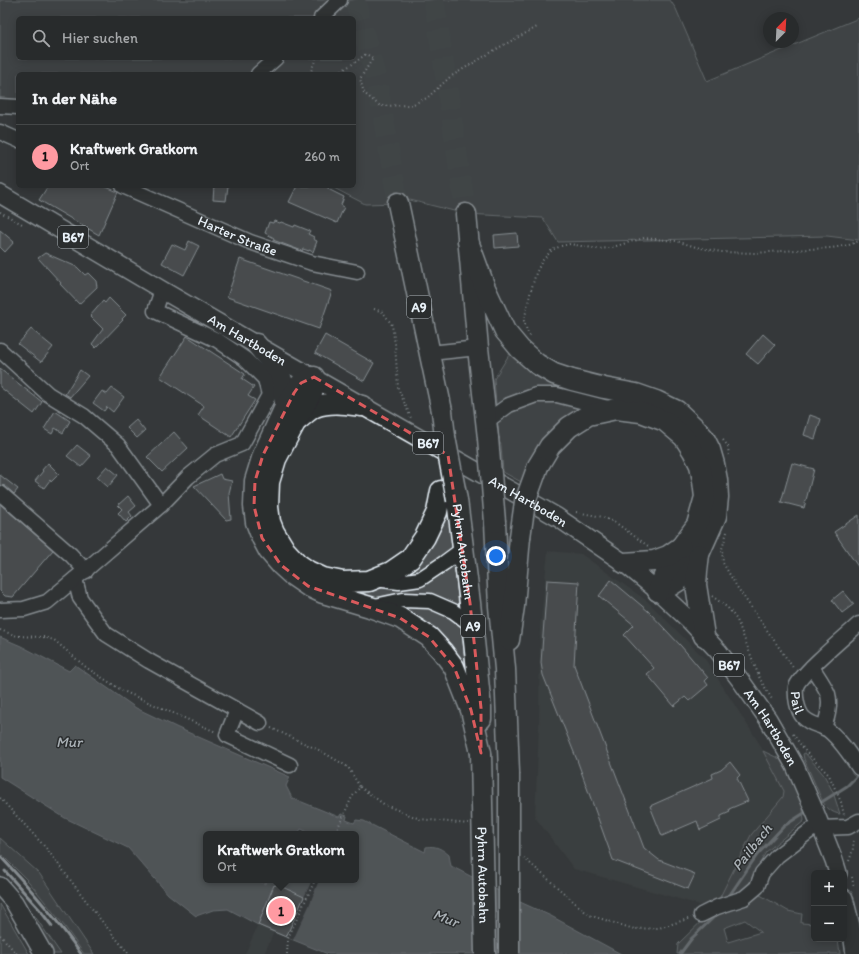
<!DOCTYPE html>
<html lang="de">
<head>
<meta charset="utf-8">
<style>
  body { margin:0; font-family:Itim,sans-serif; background:#343738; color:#f1f3f6 }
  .controls { position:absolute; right:12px; bottom:12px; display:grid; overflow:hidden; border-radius:6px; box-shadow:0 2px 10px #0003 }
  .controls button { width:36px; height:36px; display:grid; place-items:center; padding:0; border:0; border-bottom:1px solid #444748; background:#282b2c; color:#f1f3f6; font:20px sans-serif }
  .compass { position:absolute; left:763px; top:12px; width:36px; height:36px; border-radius:50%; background:#282b2c; box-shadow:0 2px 10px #0003; rotate:24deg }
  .you { position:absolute; left:496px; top:556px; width:14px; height:14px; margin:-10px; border:3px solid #fff; border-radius:50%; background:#1a73e8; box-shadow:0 0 0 6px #1a73e833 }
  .badge { display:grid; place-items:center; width:26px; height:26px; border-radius:50%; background:#ff9aa2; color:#111; font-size:13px; font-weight:700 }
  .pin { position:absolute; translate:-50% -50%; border:2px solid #fff; box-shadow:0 1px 4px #0006 }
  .popup { position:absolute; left:203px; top:831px; width:156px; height:52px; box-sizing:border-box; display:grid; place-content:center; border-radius:6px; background:#282b2c; filter:drop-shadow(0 1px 3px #0005); font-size:13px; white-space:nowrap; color:#a5a7a9 }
  .popup b { font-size:15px; color:#f1f3f6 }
  .popup::after { content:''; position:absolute; left:50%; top:100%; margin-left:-8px; border:8px solid transparent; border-top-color:#282b2c }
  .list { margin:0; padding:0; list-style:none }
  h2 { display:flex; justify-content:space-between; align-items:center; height:52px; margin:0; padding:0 16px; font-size:17px }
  h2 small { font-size:13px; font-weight:400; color:#a5a7a9 }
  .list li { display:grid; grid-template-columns:26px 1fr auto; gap:12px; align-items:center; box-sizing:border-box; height:64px; padding:0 16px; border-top:1px solid #444748 }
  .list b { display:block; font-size:15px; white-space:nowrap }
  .list p { margin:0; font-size:13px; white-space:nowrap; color:#a5a7a9 }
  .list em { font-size:13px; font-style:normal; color:#a5a7a9 }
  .icon { flex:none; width:22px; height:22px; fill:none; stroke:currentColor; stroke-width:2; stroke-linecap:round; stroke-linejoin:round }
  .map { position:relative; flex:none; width:859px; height:954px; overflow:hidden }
  .search { position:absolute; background:#282b2c; box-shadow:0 2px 10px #0003; left:16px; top:16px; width:340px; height:44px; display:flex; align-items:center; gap:10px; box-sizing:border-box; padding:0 14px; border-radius:6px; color:#a5a7a9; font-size:15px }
  .panel { position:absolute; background:#282b2c; box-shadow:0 2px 10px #0003; left:16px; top:72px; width:340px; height:116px; border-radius:6px }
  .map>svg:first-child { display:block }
  .built { fill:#424647 }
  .green { fill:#4d5152; stroke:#9aa1a5; fill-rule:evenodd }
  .water { fill:#707579; stroke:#a0a7ac; fill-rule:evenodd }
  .pier { fill:#35393a }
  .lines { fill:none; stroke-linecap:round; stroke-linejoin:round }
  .stream { stroke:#a0a7ac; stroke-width:3 }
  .building { fill:#5f6365; stroke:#e8f1f8 }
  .highway-tunnel { stroke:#505556; stroke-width:20; stroke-dasharray:20 10; stroke-linecap:butt }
  .minor-casing { stroke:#e8f1f8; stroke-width:17 }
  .major-casing { stroke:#e8f1f8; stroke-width:20 }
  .highway-casing { stroke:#e8f1f8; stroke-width:23 }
  .path { stroke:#e8f1f8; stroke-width:2; stroke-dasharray:1 3; stroke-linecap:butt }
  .minor { stroke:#2a2d2e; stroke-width:14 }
  .major { stroke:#2a2d2e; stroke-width:17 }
  .highway { stroke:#2a2d2e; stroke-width:20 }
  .rail { stroke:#e8f1f8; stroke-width:3 }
  .highway-bridge-casing { stroke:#e8f1f8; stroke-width:23; stroke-linecap:butt }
  .highway-bridge { stroke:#2a2d2e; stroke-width:20 }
  .marked { fill:none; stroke:#da5a5c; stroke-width:3; stroke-dasharray:8 5; stroke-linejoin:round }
  .labels { text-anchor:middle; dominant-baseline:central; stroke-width:3; stroke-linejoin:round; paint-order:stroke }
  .shield { fill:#2a2d2e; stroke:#afb6bb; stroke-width:1 }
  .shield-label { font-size:13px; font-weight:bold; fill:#e8f1f8 }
  .street-label { font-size:14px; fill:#e8f1f8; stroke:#2a2d2e }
  .water-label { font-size:15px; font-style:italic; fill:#acb3b8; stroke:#2a2d2e }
</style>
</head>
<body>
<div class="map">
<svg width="859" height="954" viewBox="0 0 859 954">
  <rect width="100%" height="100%" fill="#35393a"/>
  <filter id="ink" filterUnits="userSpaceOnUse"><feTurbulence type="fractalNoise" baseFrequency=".025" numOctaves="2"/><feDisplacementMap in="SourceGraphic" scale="8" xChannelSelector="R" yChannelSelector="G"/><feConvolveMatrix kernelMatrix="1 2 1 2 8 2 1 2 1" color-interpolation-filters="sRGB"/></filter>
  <g filter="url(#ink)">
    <g class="built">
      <path d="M 548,551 L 581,554 L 647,601 L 705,659 L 759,743 L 784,791 L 783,797 L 751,835 L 714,909 L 574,869 L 535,817 L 539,727 L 540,628 Z"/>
      <path d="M 258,925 L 274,932 L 264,954 L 245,954 Z"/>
    </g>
    <g class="green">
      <path d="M 0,0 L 670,0 L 676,9 L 707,81 L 859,18 L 859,240 L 827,236 L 558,242 L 543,218 L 466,214 L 406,199 L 398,203 L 365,204 L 330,186 L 354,186 L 354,74 L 18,74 L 18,108 L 0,104 ZM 18,18 L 354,18 L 354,58 L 18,58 Z"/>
      <path d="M 512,350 L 621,397 L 697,447 L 608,403 L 523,483 L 503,472 L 501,445 L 499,441 L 494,379 Z"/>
      <path d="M 303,389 L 307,389 L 305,395 C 296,411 287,426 279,443 C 272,456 265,470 262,485 C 260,497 262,509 265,521 C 275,565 323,595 367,587 C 375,585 383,582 390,578 C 394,576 399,574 403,571 C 427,553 440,524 445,496 L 447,499 L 466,669 L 461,669 C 453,652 440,637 425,625 C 420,622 414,619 409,617 C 380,602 348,597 318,585 C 300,578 286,567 275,552 C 255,525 256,490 267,460 C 271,448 277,438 283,427 C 289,414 296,402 303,389 Z"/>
      <path d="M 763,751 L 782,760 L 813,819 L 803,809 L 804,821 L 766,852 L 746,889 L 762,896 L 788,911 L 802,914 L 801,923 L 814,924 L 814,939 L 838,939 L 840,954 L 677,954 L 678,944 L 714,909 L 751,835 L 783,797 L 784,791 ZM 745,920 L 761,932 L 728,942 L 724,928 Z"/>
      <path d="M 805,753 L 824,775 L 833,792 L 840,814 C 832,813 826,808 822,800 L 804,759 L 803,754 Z"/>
      <path d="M 0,838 L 39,873 L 94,954 L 84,954 L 65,927 L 29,882 L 0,853 Z"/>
      <path d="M 0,904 L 29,954 L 0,954 Z"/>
      <path d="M 34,915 L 61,954 L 44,954 L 41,949 Z"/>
    </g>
    <path class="water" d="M 0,637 L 21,646 L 69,671 L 75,665 L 136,708 L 178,728 L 290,777 L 286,786 L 292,798 L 339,817 L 341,814 L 347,816 L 346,820 L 354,823 L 356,820 L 364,821 L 425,852 L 426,847 C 436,845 442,849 449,855 L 451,866 L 520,902 L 551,916 L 621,954 L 328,954 L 286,937 L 258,925 L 228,909 L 213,910 L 196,916 L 168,894 L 128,848 L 65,818 L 0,777 ZM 301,829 L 313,834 L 356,834 L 356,880 L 267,880 L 265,884 L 258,880 L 206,880 L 206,834 L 303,834 L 299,832 Z"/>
    <path class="pier" d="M 312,880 L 319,880 L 309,906 L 293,940 L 286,937 Z"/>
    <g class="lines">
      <g class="stream">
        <path d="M 817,805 L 847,786 L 859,774"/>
        <path d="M 727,899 L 757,855 L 784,826 L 809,810"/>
        <path d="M 680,954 L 692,938 L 716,915"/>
      </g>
    </g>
    <g class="building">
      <path d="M 48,186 L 104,186 L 118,192 L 99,235 L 39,200 Z"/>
      <path d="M 214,186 L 228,186 L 226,201 L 213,200 Z"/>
      <path d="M 297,186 L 329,186 L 328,189 L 344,197 L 341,205 L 344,207 L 337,223 L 289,202 Z"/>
      <path d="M 274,221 L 280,223 L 281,222 L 294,227 L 295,225 L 310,231 L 308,234 L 314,237 L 313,239 L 317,241 L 313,252 L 309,250 L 309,251 L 303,249 L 302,251 L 273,240 L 274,238 L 265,233 L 269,222 L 273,223 Z"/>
      <path d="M 0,230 L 14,242 L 5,252 L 0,247 Z"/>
      <path d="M 517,233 L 518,246 L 495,248 L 494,235 Z"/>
      <path d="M 189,241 L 199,246 L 184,275 L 162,263 L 172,244 L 185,250 Z"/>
      <path d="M 45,253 L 77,267 L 85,275 L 88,273 L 96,281 L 97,287 L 79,304 L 60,284 L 61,283 L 38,258 Z"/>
      <path d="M 240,259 L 332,291 L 319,329 L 227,297 Z"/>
      <path d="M 109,298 L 126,315 L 122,319 L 123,320 L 96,348 L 92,344 L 103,329 L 90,316 L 103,301 L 105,303 Z"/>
      <path d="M 31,329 L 53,347 L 41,362 L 18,344 Z"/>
      <path d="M 763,334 L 775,345 L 758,364 L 746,354 Z"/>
      <path d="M 325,335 L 374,363 L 364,381 L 315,353 Z"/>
      <path d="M 187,336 L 245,374 L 242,379 L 254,387 L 248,396 L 255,400 L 231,437 L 198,415 L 204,406 L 160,377 Z"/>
      <path d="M 0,369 L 42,402 L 34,414 L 0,387 Z"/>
      <path d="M 80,370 L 88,376 L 70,397 L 65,394 Z"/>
      <path d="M 112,388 L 124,397 L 113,412 L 107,407 L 104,411 L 93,403 L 102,391 L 107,394 Z"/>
      <path d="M 55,411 L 70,421 L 63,433 L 55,428 L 52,434 L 44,429 Z"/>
      <path d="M 810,415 L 821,419 L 815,439 L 804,435 Z"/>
      <path d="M 136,420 L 145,431 L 137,438 L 127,428 Z"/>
      <path d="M 174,432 L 188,448 L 162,472 L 147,457 Z"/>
      <path d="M 77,445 L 91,456 L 81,467 L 67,456 Z"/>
      <path d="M 48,463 L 59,474 L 51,482 L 50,480 L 44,488 L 35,481 L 43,471 L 42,470 Z"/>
      <path d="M 792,463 L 814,469 L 804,508 L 781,502 Z"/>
      <path d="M 107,466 L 118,475 L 108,487 L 97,477 Z"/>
      <path d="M 220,474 L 222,479 L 232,481 L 229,493 L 231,519 L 226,520 L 194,486 Z"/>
      <path d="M 0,475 L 18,489 L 14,494 L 5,486 L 0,485 Z"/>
      <path d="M 128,496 L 136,506 L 129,512 L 132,516 L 126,522 L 118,513 L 122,509 L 118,505 Z"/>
      <path d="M 0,504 L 53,550 L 13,597 L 5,596 L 0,591 Z"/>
      <path d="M 859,515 L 859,568 L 834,532 Z"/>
      <path d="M 547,580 L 579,582 L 574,665 L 644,848 L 659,860 L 695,874 L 688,889 L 613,860 L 577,760 L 543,675 L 541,663 Z"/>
      <path d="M 611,580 L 648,611 L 681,646 L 708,678 L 705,681 L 708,685 L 689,701 L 685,697 L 674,706 L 647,674 L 654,668 L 624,635 L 634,625 L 599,596 Z"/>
      <path d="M 843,591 L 854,604 L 842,613 L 832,600 Z"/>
      <path d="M 730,762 L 740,775 L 737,778 L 748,801 L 729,809 L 730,812 L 721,816 L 721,820 L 700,830 L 697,821 L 662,836 L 650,806 L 713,778 L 712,774 L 721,770 Z"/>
      <path d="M 276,884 L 304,897 L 286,937 L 258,925 L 274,885 L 275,886 Z"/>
    </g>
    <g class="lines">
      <g class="highway-tunnel">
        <path d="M 355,0 L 377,82 L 398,203"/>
        <path d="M 434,0 L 466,214"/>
      </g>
      <defs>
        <g id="minor">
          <path d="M 321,18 L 340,0"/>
          <path d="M 258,74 L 276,58"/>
          <path d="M 0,106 L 18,107"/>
          <path d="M 0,132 L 18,140"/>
          <path id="s1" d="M 123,186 L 250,242 L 312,263 L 357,272"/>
          <path d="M 0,350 L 48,394 L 84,416 L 118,445 L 161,505"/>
          <path d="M 430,353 L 478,348"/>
          <path d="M 487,421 L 509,405 L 536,395 L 557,395 L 612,409"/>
          <path d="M 0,493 L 71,555 L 86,571"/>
          <path d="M 75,579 L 80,598 L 106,634 L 149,661 L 260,723"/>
          <path d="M 375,579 L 399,582 L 420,579 L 444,563 L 463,549"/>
          <path d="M 370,607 L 403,600 L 430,601 L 453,611 L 473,626"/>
          <path d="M 0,610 L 24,609 L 47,602 L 88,568 L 161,505 L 188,477 L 215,455 L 242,444 L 269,395 L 265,379 L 245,359 L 217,340 L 155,311 L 162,290"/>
          <path id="s2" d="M 859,624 C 848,634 799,675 796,687 C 795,696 797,710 803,717 C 811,725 816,724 825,728 C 837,735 851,756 859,768"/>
          <path d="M 812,667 C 817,675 825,686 828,694 C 831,706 827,718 824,728"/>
          <path d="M 237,710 L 227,735 L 290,765"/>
          <path d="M 701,915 L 717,907 L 744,898 L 757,887 L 762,873 L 777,856 L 811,830 L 821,828 L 848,827 L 859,821"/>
        </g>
        <g id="major">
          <path id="s3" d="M 0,194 L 162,290 L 284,361 L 557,517 L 624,563 L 658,591 L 688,619 L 718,651 L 741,681 L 768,719 L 795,766 L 815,812 L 834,860 L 838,873"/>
          <path d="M 0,886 L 14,902 L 41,949 L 44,954"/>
          <path d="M 844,898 L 851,926 L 855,954"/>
        </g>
        <g id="highway">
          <path d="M 398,203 L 442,411 L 445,437"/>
          <path d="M 466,214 L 478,348 L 488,438"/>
          <path d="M 468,241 L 485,288 L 505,331 L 520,349 L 537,364 L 554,374 L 572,380 L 604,388 L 636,394 L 656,401 L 677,411 L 694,427 L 704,438 L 710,450 L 714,464 L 717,480 L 718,497 L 716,516 L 699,554 L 678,581 L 670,586 L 658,591"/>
          <path d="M 256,344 L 279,372 L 283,383 L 285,407"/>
          <path d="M 298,420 C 303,416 309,410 315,407 C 330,401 347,404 362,406"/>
          <path d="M 538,466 L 550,446 L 569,427 L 588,415 L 616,409 L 641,412 L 665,421 L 684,437 L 693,451 L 700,465 L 703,481 L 705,497 L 697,525 L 681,547 L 664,576 L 658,591"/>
          <path d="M 441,491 L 437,512 L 425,537 L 410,559 L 391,572 L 369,581 L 343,582 L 323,578 L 308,571 L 298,564 L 285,550 L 274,532 L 270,522 L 268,507 L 269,482 L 276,459 L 295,423 L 313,390 L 314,377 L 301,383 L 294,393 L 285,407 L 263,455 L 255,481 L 254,506 L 256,522 L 262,538 L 269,551 L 281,565 L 292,575 L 308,586 L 323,593 L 370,607 L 400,618 L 429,637 L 442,651 L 454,667 L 471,710 L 481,753"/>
          <path id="s4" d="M 457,500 L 470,603 L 481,708 L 481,719"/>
          <path d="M 495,522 L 499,606 L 505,669 L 509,773"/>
          <path d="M 699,554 L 697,571 L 696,585 L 704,636"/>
          <path d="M 624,563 L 654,561 L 668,556 L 681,547"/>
          <path d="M 509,640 L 514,606 L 520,537"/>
        </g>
      </defs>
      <use href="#minor" class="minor-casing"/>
      <use href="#major" class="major-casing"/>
      <use href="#highway" class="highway-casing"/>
      <g class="path">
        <path d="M 310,74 L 316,58"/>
        <path d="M 334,74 C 346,69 356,62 366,54 L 373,58 L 360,79 L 364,93 L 380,106 L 411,105 L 427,98 L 450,77 L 500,47 L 539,26"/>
        <path d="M 0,212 L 22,224"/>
        <path d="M 374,309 L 383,312 L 392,325 L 395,344 L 398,388 L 411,418"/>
        <path d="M 530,336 L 527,331 L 524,321 L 530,294 L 536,273 L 542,261 L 552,250 L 561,246 L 570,244 L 598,249 L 609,248 L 644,238 L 676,241 L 696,247 L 721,252 L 756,253 L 809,249 L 832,248 L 849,245 L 859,241"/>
        <path d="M 723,440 L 728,446 L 729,458"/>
        <path d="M 576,512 L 603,517 L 616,523 L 648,546"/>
        <path d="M 727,532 L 722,549 L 723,563 L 737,587 L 794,669"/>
        <path d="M 712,596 L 728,608 L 737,620 L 760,679 L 773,701"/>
        <path d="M 0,630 L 17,636 L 43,637 L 54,640 L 87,668 L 123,691 L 216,732"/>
        <path d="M 271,728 L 321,751 L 348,767 L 360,787 L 352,797 L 335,834"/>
        <path d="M 793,734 L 806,752 L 829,775 L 841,802 L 844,815"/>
        <path d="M 360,787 L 385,805 L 420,819 L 468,824"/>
        <path d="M 0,798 L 46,848 L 100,919 L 129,954"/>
        <path d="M 524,858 L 589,915 L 634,929 L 659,928 L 691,918"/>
        <path d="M 849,861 C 852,853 855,846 852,838"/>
        <path d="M 852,877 L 854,888"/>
        <path d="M 0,935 L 17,954"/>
        <path d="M 287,954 L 288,938 L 315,880"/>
      </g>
      <use href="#minor" class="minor"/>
      <use href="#major" class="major"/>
      <use href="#highway" class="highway"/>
      <g class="rail">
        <path d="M 0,856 C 29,887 57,919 81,954"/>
        <path d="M 5,871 L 39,909 L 52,926"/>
      </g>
      <defs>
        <g id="highway-bridge">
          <path d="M 445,437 L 457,500"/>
          <path d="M 488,438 L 495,522"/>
          <path d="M 520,537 L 525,502 L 538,466"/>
          <path id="s5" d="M 481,753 L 485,954"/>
          <path d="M 509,773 L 509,953"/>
        </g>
      </defs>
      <use href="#highway-bridge" class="highway-bridge-casing"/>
      <use href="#highway-bridge" class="highway-bridge"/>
    </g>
  </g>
  <path d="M0 0H859V954H0ZM 314,377 L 448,455 L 470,603 L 481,708 L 481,753 L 471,710 L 454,667 L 429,637 L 400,618 L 308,586 L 281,565 L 262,538 L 254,506 L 255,481 L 263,455 L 294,393 L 301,383 Z" fill="#35393a" fill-opacity=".55" fill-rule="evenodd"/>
  <path class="marked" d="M 314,377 L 448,455 L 470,603 L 481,708 L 481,753 L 471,710 L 454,667 L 429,637 L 400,618 L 308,586 L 281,565 L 262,538 L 254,506 L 255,481 L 263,455 L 294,393 L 301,383 Z"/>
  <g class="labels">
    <g class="shield">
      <rect x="58" y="226" width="30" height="22" rx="3"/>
      <rect x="407" y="296" width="24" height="22" rx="3"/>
      <rect x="413" y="432" width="30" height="22" rx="3"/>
      <rect x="461" y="615" width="24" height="22" rx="3"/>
      <rect x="714" y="654" width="30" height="22" rx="3"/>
    </g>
    <g class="shield-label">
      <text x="73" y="237">B67</text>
      <text x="419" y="307">A9</text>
      <text x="428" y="443">B67</text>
      <text x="473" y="626">A9</text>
      <text x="729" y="665">B67</text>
    </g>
    <g class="street-label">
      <text stroke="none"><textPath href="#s1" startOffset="125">Harter Straße</textPath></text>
      <text stroke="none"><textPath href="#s3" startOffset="287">Am Hartboden</textPath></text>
      <text stroke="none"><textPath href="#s3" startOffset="611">Am Hartboden</textPath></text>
      <text stroke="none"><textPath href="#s4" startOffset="52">Pyhrn Autobahn</textPath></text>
      <text stroke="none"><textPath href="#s2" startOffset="105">Pail</textPath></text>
      <text stroke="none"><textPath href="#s3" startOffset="947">Am Hartboden</textPath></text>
      <text stroke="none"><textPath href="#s5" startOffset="122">Pyhrn Autobahn</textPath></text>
    </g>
    <g class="water-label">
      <text x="69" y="742">Mur</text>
      <text transform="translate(752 847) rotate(-52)">Pailbach</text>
      <text transform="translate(446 918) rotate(21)">Mur</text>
    </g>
  </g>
</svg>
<div class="controls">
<button>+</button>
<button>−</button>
</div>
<svg class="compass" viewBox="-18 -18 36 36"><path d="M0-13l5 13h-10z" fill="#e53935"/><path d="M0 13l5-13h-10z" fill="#a5a7a9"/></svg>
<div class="you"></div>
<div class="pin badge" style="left:281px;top:911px">1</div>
<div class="popup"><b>Kraftwerk Gratkorn</b>Ort</div>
<div class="search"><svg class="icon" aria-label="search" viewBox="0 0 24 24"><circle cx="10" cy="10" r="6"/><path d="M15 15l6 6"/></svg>Hier suchen</div>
<section class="panel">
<h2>In der Nähe<small></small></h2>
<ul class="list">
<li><span class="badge">1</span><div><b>Kraftwerk Gratkorn</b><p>Ort</p></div><em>260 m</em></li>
</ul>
</section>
</div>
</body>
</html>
